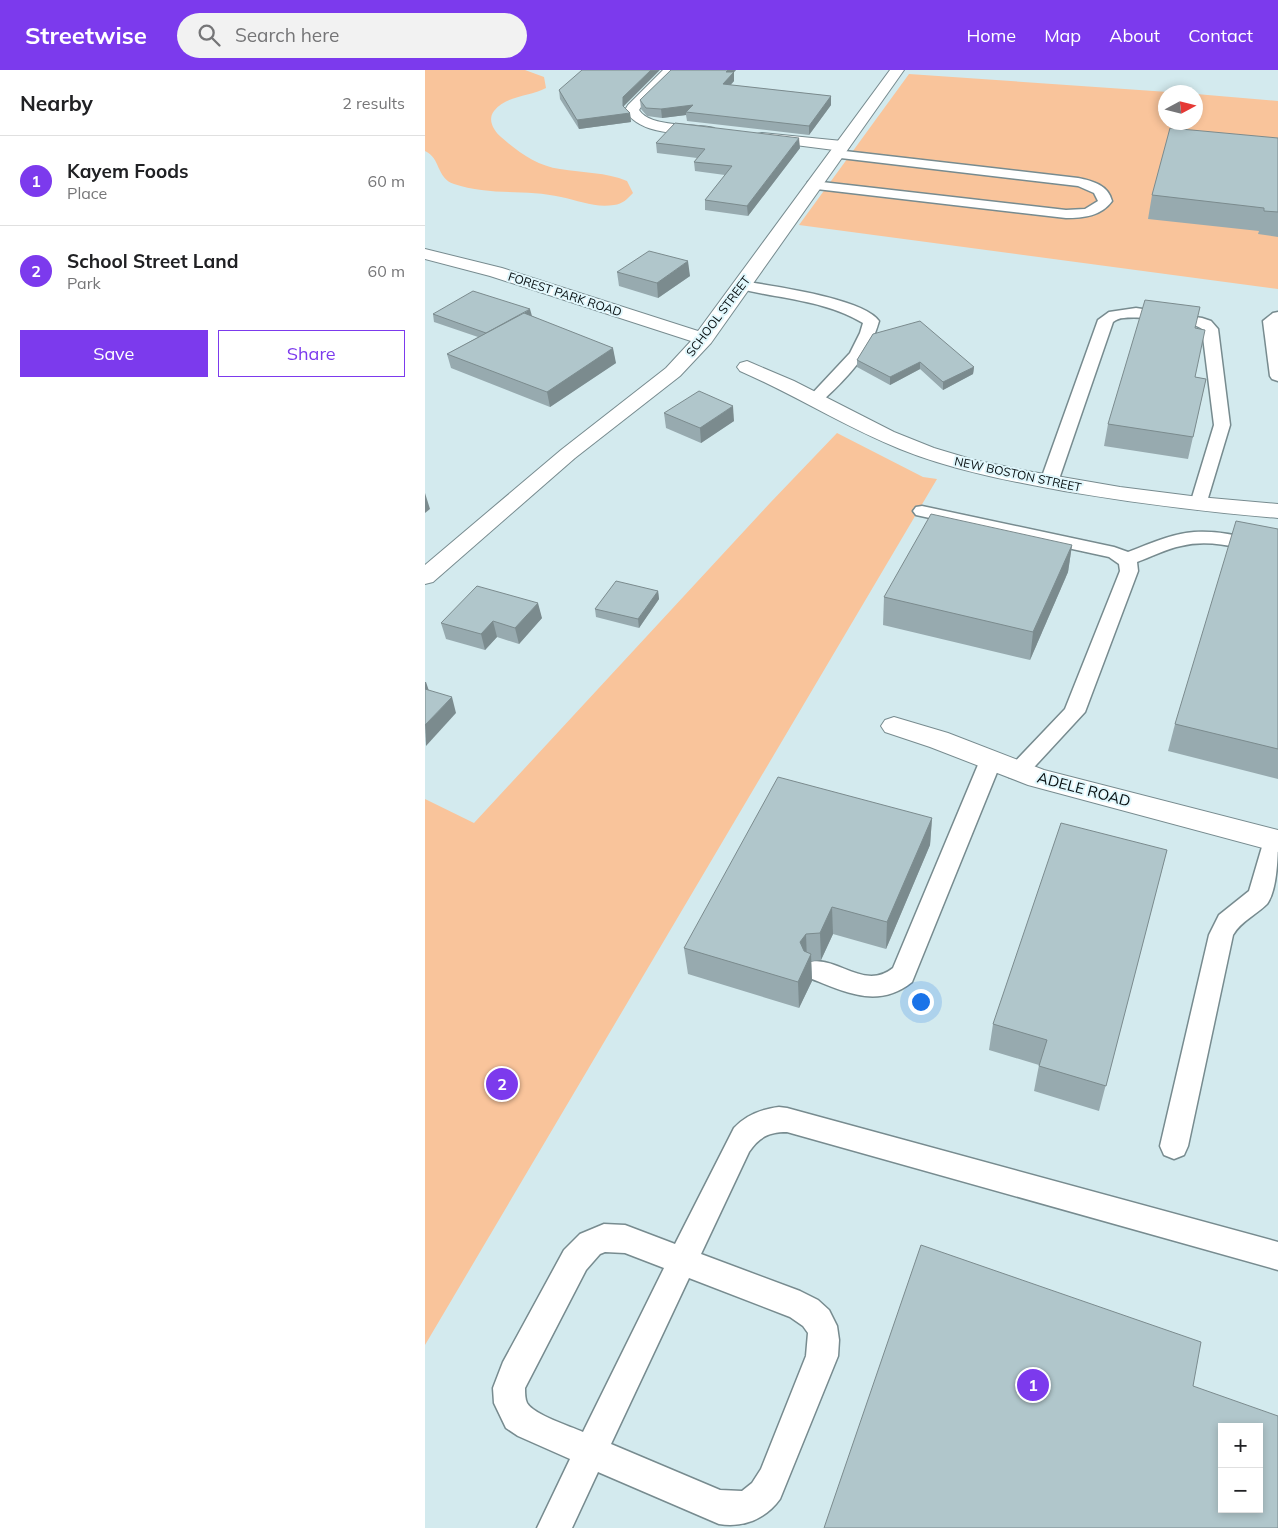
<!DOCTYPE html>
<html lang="en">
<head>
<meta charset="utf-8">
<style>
  body { margin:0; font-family:Mulish,sans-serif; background:#f2f2f2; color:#202124 }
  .controls { position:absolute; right:15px; bottom:15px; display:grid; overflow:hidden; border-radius:0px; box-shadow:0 2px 8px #0003 }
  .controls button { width:45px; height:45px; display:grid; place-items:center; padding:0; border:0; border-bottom:1px solid #e0e0e0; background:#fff; color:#202124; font:25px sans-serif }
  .compass { position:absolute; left:733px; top:15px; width:45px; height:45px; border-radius:50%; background:#fff; box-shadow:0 2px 8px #0003; rotate:83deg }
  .you { position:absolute; left:495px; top:931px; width:18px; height:18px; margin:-12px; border:4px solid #fff; border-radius:50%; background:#1a73e8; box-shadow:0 0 0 8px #1a73e833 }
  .badge { display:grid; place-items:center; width:32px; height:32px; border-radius:50%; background:#7c3aed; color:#fff; font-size:16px; font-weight:700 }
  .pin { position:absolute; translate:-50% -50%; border:2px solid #fff; box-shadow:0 1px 5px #0006 }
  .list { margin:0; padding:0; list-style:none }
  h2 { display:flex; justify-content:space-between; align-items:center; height:65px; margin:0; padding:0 20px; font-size:21px }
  h2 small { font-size:16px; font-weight:400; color:#757577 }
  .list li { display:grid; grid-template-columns:32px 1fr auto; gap:15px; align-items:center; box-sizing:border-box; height:90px; padding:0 20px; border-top:1px solid #e0e0e0 }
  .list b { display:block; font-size:19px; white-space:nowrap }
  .list p { margin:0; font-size:16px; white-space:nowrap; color:#757577 }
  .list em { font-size:16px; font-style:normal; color:#757577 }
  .actions { display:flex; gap:10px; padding:15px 20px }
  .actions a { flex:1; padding:11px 0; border:1px solid #7c3aed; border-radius:0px; text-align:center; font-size:18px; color:#7c3aed }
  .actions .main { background:#7c3aed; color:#fff }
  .icon { flex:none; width:28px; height:28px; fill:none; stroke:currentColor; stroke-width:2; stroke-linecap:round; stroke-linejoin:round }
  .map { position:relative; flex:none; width:853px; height:1458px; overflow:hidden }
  header { display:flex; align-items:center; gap:30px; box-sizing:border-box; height:70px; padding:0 25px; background:#7c3aed; color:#fff }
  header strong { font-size:24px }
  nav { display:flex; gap:28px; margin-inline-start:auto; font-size:18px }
  .search { width:350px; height:45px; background:#f2f2f2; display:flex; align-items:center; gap:12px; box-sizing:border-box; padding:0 18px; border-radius:28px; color:#757577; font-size:19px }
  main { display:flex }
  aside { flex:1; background:#fff }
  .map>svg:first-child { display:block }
  .green { fill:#f9c49b }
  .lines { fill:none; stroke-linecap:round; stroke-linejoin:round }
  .lane-casing { stroke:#778b8f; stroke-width:3 }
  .street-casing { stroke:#778b8f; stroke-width:2 }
  .secondary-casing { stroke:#778b8f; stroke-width:2 }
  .lane { fill:#fff; fill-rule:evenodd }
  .street { fill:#fff; fill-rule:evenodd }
  .secondary { fill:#fff; fill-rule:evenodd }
  .wall { fill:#97aaaf }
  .shaded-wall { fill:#7b8b8e }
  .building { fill:#b0c6cb; stroke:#7b8b8e; fill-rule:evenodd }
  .labels { text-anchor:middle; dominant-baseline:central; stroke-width:4; stroke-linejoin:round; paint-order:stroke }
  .far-street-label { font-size:12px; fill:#060d0f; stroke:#e0f7fc }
  .street-label { font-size:15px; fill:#060d0f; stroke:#e0f7fc }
</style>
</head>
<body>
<header>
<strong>Streetwise</strong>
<div class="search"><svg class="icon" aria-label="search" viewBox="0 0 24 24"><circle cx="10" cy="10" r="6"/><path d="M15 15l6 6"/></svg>Search here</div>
<nav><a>Home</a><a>Map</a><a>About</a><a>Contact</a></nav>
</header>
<main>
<aside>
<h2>Nearby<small>2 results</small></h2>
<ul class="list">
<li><span class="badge">1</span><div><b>Kayem Foods</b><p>Place</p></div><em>60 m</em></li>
<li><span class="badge">2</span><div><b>School Street Land</b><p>Park</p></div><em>60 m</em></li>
</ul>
<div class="actions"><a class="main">Save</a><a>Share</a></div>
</aside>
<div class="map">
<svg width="853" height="1458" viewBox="0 0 853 1458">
  <rect width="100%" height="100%" fill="#d3eaee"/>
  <g class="green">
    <path d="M 0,0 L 100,0 L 119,7 L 121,18 C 105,27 81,25 69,41 C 62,50 69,61 76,67 C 93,82 112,96 135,99 C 158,103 181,102 202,111 L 208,123 C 202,129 198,134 189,135 C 170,138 155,131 136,127 C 102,119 63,126 29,114 C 11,108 16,88 0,81 Z"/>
    <path d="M 484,4 L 743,22 L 740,22 L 740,52 L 770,52 L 771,24 L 853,31 L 853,219 L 374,155 Z"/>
    <path d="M 412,363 L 498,407 L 512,409 L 0,1275 L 0,729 L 49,753 L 345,433 Z"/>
  </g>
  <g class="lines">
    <defs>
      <g id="lane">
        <path d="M 411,80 L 653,108 C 668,111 683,115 687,131 C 676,146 659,148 641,148 L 383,118 L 382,115 L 383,112 L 388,111 L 641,140 L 660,139 L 673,131 L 669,123 L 653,116 L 407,87 L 405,84 Z"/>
        <path d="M 317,211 C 346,216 438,228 454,251 C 445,285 421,309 396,332 L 384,332 L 382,329 L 425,283 L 435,263 L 438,253 C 400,230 354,229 312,218 L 310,215 L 312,212 Z"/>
        <path d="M 711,238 L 777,248 L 786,251 L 793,259 L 805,355 L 780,438 L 774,439 L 768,438 L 765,434 L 789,355 L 777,259 C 768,251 713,246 699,248 C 694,248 691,250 688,252 L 633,412 L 630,416 L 624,417 L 618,416 L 615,412 L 673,250 L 684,242 Z"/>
        <path d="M 853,242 L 853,311 L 847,309 L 845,306 L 838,251 L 848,243 Z"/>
        <path d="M 497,436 L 689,477 L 703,482 C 724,474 746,464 769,462 C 798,460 826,469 853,475 L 853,487 C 822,480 788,468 756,476 C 741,479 726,487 712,492 L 713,501 L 660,642 L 600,707 L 592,709 L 584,707 L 581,701 L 640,639 L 695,501 L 694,494 L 684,487 L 491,445 L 488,441 L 491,437 Z"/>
        <path d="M 566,682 L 574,684 L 577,690 L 487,912 C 452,940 418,921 382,907 L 378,900 L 382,893 C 410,883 438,922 468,898 L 555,690 L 558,684 Z"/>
        <path d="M 851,761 L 853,762 C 853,782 853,819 842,834 C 831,845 816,851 808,865 L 763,1076 L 759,1085 L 749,1089 L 739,1085 L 735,1076 L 784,865 L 794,845 L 824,821 L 839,770 L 843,764 Z"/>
        <path d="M 354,1037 L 362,1038 L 853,1172 L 853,1200 L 362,1062 C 344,1062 334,1067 324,1082 L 276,1184 L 375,1221 L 393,1230 L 404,1240 L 412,1256 L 414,1270 L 413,1286 L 355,1429 C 341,1449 318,1458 294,1454 L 173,1402 L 147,1458 L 112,1458 L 145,1389 L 93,1366 L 81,1358 L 69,1333 L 68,1318 L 78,1292 L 139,1180 L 155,1164 L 179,1154 L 200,1155 L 250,1174 L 309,1058 C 321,1045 337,1039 354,1037 ZM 180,1182 L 200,1183 L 239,1198 L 158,1362 C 145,1356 109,1345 102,1333 C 100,1329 100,1323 100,1318 L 161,1200 L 175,1184 ZM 264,1208 L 365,1247 L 378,1256 L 383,1263 L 381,1286 L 336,1399 L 327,1413 L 317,1421 L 295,1420 L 186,1374 Z"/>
      </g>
      <g id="street">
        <path d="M 238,0 L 253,0 L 216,37 L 214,40 C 225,58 270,53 289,58 L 291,61 L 289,64 L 284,65 C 257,63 215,66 200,40 L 203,35 Z"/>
        <path d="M 337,63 L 417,71 L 422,73 L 425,76 L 422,79 L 417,81 L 332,70 L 330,67 L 332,64 Z"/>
        <path d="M 322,291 L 369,311 L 469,362 L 509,378 L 549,390 L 602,401 L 695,417 L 774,427 L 853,434 L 853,448 C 781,442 710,433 639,421 C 584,411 527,400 475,379 C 420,357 370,325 315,301 L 312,297 L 315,293 Z"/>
        <path d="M 469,647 L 523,663 L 619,700 L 853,760 L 853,782 L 603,715 L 505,677 L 460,662 L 456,656 L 460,650 Z"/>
      </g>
      <path id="secondary" d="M 465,0 L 479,0 L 286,273 L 255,306 L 150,388 L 8,512 L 0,514 L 0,495 L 136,380 L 241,298 L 266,271 L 65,206 L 0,189 L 0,179 L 77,198 L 273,261 Z"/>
    </defs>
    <use href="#lane" class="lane-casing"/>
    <use href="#street" class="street-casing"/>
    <use href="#secondary" class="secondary-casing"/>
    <use href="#lane" class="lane"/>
    <use href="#street" class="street"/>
    <use href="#secondary" class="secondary"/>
  </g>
  <g class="wall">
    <path d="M 246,0 L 311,0 L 309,2 L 309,11 L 306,15 L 406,26 L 406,35 L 384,65 L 262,51 L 261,45 L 237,48 L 222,46 L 216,39 L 215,30 Z"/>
    <path d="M 134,20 L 199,36 L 199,37 L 205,43 L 206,52 L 154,59 L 135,29 Z"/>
    <path d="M 853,68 L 853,167 L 833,164 L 834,161 L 723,149 L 727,125 Z"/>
    <path d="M 231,73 L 375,78 L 323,146 L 280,140 L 280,130 L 300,105 L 270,101 L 269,92 L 272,88 L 232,83 Z"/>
    <path d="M 192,202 L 265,206 L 233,228 L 194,216 Z"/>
    <path d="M 8,244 L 107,246 L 191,293 L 125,337 L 26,298 L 22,284 L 53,267 L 9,252 Z"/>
    <path d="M 771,258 L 770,307 L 781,309 L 763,389 L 679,376 L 683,354 Z"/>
    <path d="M 448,264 L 549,297 L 548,304 L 518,320 L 495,299 L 465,315 L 432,297 L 432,290 Z"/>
    <path d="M 239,343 L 309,351 L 276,373 L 241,358 Z"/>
    <path d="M 853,459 L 853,709 L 743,681 L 750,654 Z"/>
    <path d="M 647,475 L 643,502 L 605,590 L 458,555 L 459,527 Z"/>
    <path d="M 233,521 L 234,529 L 214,558 L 171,547 L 170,539 Z"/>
    <path d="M 117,548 L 94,574 L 72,567 L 60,580 L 21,569 L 16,553 Z"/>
    <path d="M 507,748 L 505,775 L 461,879 L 408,864 L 396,890 L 386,891 L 387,911 L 374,938 L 263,904 L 259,878 Z"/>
    <path d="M 742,780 L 674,1041 L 609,1021 L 614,995 L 564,980 L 568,954 Z"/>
  </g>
  <g class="shaded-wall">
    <path d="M 226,0 L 235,0 L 199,36 L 199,44 L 205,43 L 206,52 L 154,59 L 152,50 L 198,36 L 198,27 Z"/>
    <path d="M 303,0 L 311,0 L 305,6 L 309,2 L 309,11 L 298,22 L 298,14 L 301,2 Z"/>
    <path d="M 406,26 L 406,35 L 384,65 L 384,56 Z"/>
    <path d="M 268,35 L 261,42 L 261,45 L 237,48 L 236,39 Z"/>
    <path d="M 374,68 L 375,78 L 323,146 L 322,136 Z"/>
    <path d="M 263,191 L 265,206 L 233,228 L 232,213 Z"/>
    <path d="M 105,239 L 107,246 L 66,264 Z"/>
    <path d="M 188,278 L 191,293 L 125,337 L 122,322 Z"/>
    <path d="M 495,292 L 495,299 L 465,315 L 465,307 Z"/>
    <path d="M 549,297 L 548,304 L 518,320 L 518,312 Z"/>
    <path d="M 308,336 L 309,351 L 276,373 L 275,358 Z"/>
    <path d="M 0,423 L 5,439 L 0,443 Z"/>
    <path d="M 647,475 L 643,502 L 605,590 L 608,562 Z"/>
    <path d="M 233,521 L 234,529 L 214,558 L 213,549 Z"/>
    <path d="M 113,533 L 117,548 L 94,574 L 90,558 Z"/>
    <path d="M 68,551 L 72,567 L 60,580 L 56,564 Z"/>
    <path d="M 0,612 L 1,612 L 6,627 L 0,632 Z"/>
    <path d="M 27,627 L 31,643 L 1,676 L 0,655 Z"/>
    <path d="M 507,748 L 505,775 L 461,879 L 462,852 Z"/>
    <path d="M 407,837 L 408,864 L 396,890 L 395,863 Z"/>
    <path d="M 381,864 L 382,891 L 375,872 Z"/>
    <path d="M 386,884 L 387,911 L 374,938 L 373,912 Z"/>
  </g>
  <g class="building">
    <path d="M 157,0 L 226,0 L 198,27 L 198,36 L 205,43 L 152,50 L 134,20 Z"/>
    <path d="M 246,0 L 303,0 L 301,2 L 309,2 L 298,14 L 406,26 L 384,56 L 261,42 L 268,35 L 236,39 L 221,38 L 215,30 Z"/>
    <path d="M 250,53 L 374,68 L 322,136 L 280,130 L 307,96 L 269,92 L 280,79 L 231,73 Z"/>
    <path d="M 745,58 L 853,68 L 853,142 L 839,141 L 839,138 L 727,125 Z"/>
    <path d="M 224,181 L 263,191 L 232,213 L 192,202 Z"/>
    <path d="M 48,221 L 105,239 L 61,263 L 8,244 Z"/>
    <path d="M 720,230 L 775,237 L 770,258 L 780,260 L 770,307 L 781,309 L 768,367 L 683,354 Z"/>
    <path d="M 99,243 L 188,278 L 122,322 L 22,284 Z"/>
    <path d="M 495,251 L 549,297 L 518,312 L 495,292 L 465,307 L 432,290 L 448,264 Z"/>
    <path d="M 274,321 L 308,336 L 275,358 L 239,343 Z"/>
    <path d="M 506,444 L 647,475 L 608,562 L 459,527 Z"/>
    <path d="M 811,451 L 853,459 L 853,679 L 750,654 Z"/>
    <path d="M 191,511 L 233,521 L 213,549 L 170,539 Z"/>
    <path d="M 52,516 L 113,533 L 90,558 L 68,551 L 56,564 L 16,553 Z"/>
    <path d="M 0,619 L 27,627 L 0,655 Z"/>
    <path d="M 353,707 L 507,748 L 462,852 L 407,837 L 395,863 L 381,864 L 375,872 L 379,881 L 386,884 L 373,912 L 259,878 Z"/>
    <path d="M 636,753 L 742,780 L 681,1016 L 614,996 L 622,970 L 568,954 Z"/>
    <path d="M 496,1175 L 776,1272 L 768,1316 L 853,1346 L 853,1458 L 399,1458 ZM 797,1357 L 834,1357 L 834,1439 L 797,1439 Z"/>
  </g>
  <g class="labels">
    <g class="far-street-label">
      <text transform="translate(140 224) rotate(18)">FOREST PARK ROAD</text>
      <text transform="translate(293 246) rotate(-53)">SCHOOL STREET</text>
      <text transform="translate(593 404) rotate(12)">NEW BOSTON STREET</text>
    </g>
    <g class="street-label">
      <text transform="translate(659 719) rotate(15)">ADELE ROAD</text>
    </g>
  </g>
</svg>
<div class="controls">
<button>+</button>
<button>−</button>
</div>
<svg class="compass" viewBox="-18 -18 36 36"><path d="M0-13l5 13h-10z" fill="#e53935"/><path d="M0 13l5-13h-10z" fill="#757577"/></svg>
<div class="you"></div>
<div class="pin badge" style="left:608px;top:1315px">1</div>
<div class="pin badge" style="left:77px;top:1014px">2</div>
</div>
</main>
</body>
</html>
